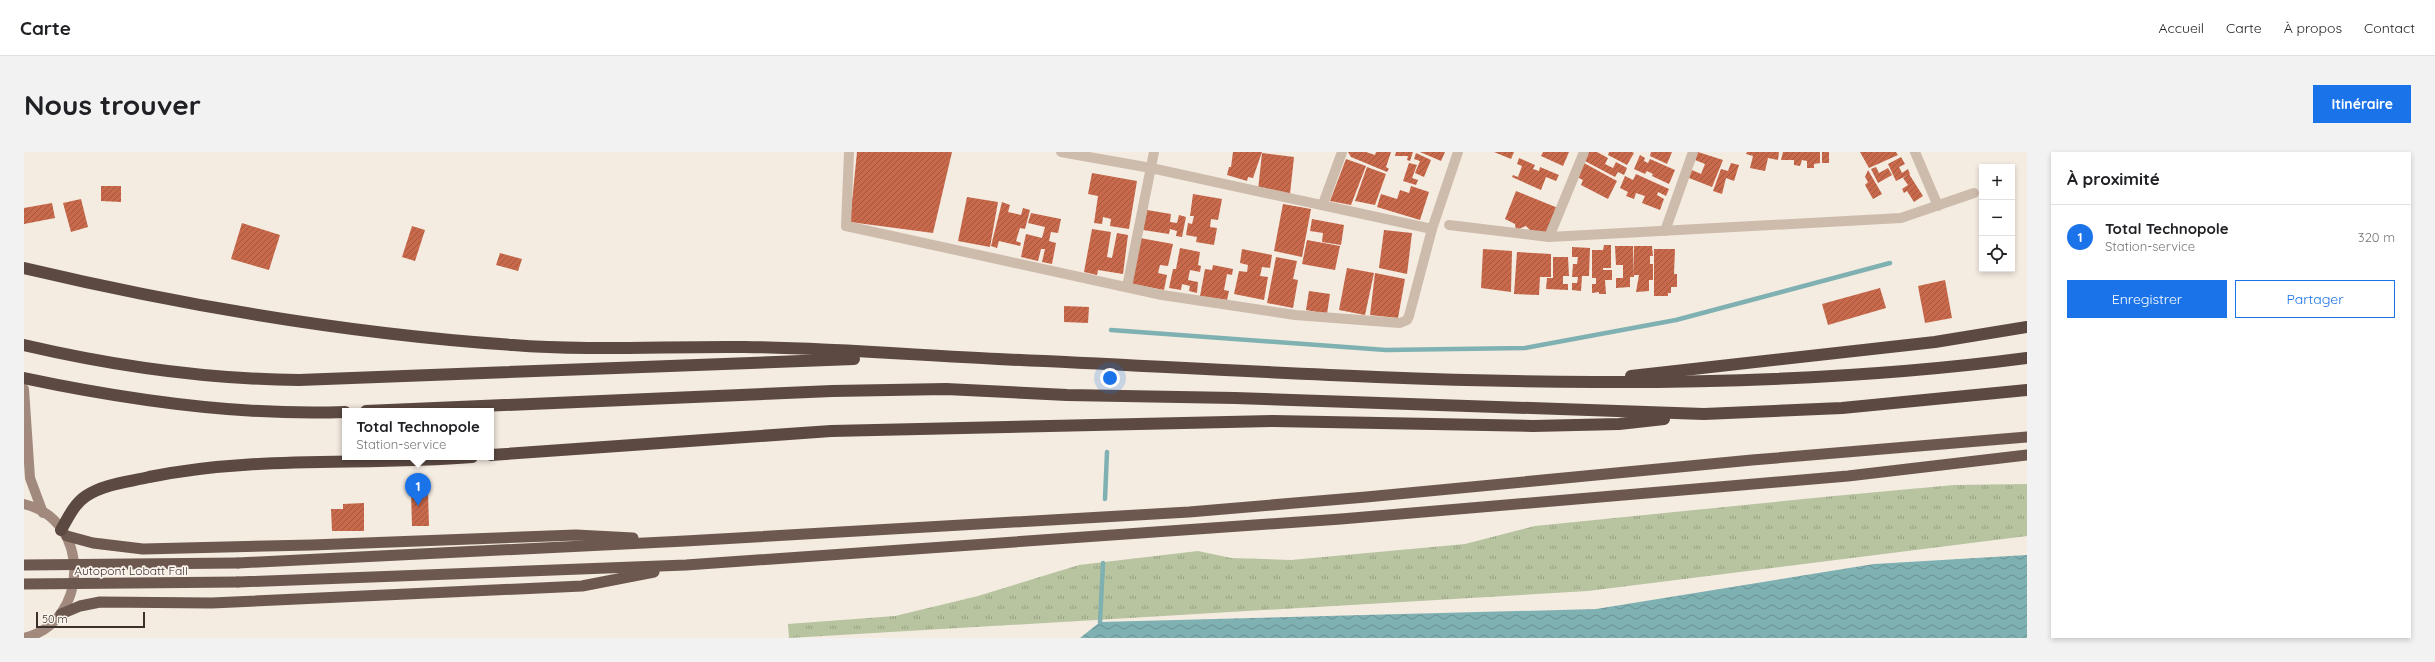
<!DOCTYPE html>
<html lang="fr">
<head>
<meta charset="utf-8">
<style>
  body { margin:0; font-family:Quicksand,sans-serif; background:#f2f2f2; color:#202124 }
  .controls { position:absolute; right:12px; top:12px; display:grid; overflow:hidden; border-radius:0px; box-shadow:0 2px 6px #0003 }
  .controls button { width:36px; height:36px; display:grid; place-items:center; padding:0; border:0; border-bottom:1px solid #e0e0e0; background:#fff; color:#202124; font:20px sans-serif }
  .scale { position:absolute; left:12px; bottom:10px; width:109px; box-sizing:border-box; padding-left:4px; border:2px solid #3b302b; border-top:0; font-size:11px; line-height:14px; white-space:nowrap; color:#3b302b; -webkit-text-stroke:3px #fbf5ee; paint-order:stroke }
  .you { position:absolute; left:1086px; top:226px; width:14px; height:14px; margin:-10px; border:3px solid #fff; border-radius:50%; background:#1a73e8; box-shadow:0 0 0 6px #1a73e833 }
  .badge { display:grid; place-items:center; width:26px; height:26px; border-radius:50%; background:#1a73e8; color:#fff; font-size:13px; font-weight:700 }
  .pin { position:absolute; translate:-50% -33px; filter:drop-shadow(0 1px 2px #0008) }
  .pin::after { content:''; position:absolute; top:21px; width:14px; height:12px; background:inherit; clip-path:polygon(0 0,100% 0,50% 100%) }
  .popup { position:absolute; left:318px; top:256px; width:152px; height:52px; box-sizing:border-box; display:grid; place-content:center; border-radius:0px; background:#fff; filter:drop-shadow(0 1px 3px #0005); font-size:13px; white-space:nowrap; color:#757577 }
  .popup b { font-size:15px; color:#202124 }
  .popup::after { content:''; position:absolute; left:50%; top:100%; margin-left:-8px; border:8px solid transparent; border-top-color:#fff }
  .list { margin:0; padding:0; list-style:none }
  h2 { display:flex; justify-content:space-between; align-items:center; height:52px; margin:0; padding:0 16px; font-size:17px }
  h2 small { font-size:13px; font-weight:400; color:#757577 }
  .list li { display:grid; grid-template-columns:26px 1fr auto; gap:12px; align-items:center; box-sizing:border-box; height:64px; padding:0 16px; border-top:1px solid #e0e0e0 }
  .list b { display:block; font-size:15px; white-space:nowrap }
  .list p { margin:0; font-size:13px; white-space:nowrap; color:#757577 }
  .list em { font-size:13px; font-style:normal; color:#757577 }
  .actions { display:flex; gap:8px; padding:12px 16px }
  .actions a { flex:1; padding:9px 0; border:1px solid #1a73e8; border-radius:0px; text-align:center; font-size:14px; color:#1a73e8 }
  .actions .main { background:#1a73e8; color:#fff }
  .icon { flex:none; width:22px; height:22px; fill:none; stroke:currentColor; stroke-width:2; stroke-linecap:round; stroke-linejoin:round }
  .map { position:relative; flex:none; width:2003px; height:486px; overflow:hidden; border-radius:0px }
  header { display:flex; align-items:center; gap:24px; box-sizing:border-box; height:56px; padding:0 20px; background:#fff; border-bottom:1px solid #e0e0e0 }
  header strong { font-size:19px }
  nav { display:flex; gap:22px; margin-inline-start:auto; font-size:14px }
  .intro { display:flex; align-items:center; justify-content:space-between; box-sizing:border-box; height:96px; padding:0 24px }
  h1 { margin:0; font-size:28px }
  .button { padding:10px 18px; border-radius:0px; background:#1a73e8; color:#fff; font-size:14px; font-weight:700 }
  main { display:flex; gap:24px; padding:0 24px }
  aside { flex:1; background:#fff; border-radius:0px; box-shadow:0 2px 6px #0003 }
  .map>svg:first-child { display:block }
  .grass { fill:url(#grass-tufts) }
  .water { fill:url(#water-waves) }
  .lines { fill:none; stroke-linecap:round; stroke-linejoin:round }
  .stream { stroke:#7fb0b2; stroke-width:4.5 }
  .building { fill:url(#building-hatch) }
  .minor { stroke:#cdbbac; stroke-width:10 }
  .secondary { stroke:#a18a7d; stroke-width:10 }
  .trunk { stroke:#6c584f; stroke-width:11 }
  .motorway { stroke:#5c4a42; stroke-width:12 }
  .trunk-bridge { stroke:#6c584f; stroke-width:11 }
  .labels { text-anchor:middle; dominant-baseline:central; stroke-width:3.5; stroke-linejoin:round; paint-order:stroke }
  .street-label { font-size:12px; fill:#3b302b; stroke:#fbf5ee }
</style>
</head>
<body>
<header>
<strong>Carte</strong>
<nav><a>Accueil</a><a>Carte</a><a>À propos</a><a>Contact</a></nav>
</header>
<div class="intro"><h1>Nous trouver</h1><a class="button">Itinéraire</a></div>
<main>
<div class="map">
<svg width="2003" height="486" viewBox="0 0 2003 486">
  <defs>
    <pattern id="grass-tufts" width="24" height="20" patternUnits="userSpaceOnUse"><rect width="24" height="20" fill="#b8c4a0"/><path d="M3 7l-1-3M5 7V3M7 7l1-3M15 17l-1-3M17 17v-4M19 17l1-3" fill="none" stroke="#97a083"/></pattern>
    <pattern id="water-waves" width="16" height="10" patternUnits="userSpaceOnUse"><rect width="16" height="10" fill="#7fb0b2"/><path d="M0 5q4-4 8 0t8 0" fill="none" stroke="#699091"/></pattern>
    <pattern id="building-hatch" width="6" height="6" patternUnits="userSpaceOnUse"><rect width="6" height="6" fill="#c8694b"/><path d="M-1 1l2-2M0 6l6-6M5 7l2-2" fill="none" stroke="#a4573f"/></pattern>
  </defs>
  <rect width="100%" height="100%" fill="#f4ebe1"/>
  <path class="grass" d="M 2003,332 L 2003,384 L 1564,439 L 765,486 L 764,472 L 871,464 L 954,444 L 1055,413 L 1174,399 L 1207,406 L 1267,408 L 1441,392 L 1511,374 L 1810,344 L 1930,333 Z"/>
  <path class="water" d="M 2003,403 L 2003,486 L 1056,486 L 1076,470 L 1572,457 L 1850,412 Z"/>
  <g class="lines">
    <g class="stream">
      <path d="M 1087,178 L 1362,198 L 1501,196 L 1652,168 L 1866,111"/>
      <path d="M 1081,347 L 1083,300"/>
      <path d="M 1076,470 L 1079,411"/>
    </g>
  </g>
  <g class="building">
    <path d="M 833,0 L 928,0 L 909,81 L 826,70 Z"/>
    <path d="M 1209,0 L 1238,0 L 1229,26 L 1224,25 L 1223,29 L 1203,23 L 1205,15 L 1207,15 Z"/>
    <path d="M 1324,0 L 1342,0 L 1351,3 L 1352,0 L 1367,0 L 1362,15 L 1365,17 L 1363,20 L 1327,5 Z"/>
    <path d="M 1372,0 L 1389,0 L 1386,9 L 1383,8 L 1384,4 L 1371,4 Z"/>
    <path d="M 1396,0 L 1421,0 L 1417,9 Z"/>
    <path d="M 1470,0 L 1490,0 L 1487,7 Z"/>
    <path d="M 1519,0 L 1545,0 L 1539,14 L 1517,4 Z"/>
    <path d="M 1562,0 L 1573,0 L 1584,6 L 1581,12 L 1589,16 L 1592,10 L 1603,16 L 1600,23 L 1594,20 L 1591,25 L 1559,8 Z"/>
    <path d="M 1585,0 L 1608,0 L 1610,1 L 1603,13 L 1584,3 Z"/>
    <path d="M 1627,0 L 1648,0 L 1643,12 L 1626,4 Z"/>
    <path d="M 1674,0 L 1699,8 L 1688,35 L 1665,26 L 1668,18 L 1677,22 L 1681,12 L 1671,8 Z"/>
    <path d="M 1723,0 L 1755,0 L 1754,8 L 1744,6 L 1741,19 L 1726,16 L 1729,4 L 1722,2 Z"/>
    <path d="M 1759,0 L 1796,0 L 1796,11 L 1790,12 L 1790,16 L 1783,16 L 1783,9 L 1778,8 L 1776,14 L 1770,13 L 1770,8 L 1757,8 Z"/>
    <rect x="1798" y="0" width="7" height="11"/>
    <path d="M 1836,0 L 1872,0 L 1874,3 L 1845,16 Z"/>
    <path d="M 1238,1 L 1270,5 L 1266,42 L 1234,38 Z"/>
    <path d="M 1392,1 L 1407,8 L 1400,25 L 1391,21 L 1396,9 L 1390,7 Z"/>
    <path d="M 1616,3 L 1621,6 L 1620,9 L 1624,11 L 1626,7 L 1651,18 L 1645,32 L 1628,24 L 1629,22 L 1623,19 L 1621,22 L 1610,17 Z"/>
    <path d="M 1877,5 L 1881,12 L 1875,15 L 1878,21 L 1884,17 L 1886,22 L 1872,29 L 1864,12 Z"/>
    <path d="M 1495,6 L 1511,13 L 1509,17 L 1515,19 L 1516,15 L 1535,23 L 1532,29 L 1522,25 L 1517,38 L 1488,25 L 1489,23 L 1494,25 L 1498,14 L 1493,12 Z"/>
    <path d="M 1322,7 L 1342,14 L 1327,53 L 1306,49 Z"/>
    <path d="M 1385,11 L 1393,13 L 1388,26 L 1394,28 L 1392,33 L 1379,29 Z"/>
    <path d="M 1560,11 L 1593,29 L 1584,47 L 1557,33 L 1559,28 L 1553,25 Z"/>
    <path d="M 1707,11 L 1715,13 L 1710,29 L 1702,26 L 1698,42 L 1689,39 L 1697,17 L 1704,19 Z"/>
    <path d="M 1343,15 L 1362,22 L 1351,53 L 1331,49 Z"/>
    <path d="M 1852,15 L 1855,21 L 1864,16 L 1868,23 L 1854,31 L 1847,17 Z"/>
    <path d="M 1844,18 L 1858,42 L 1849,47 L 1841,33 L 1844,30 L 1841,25 Z"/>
    <path d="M 1068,21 L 1113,29 L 1105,77 L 1086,74 L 1087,67 L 1079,65 L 1078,72 L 1070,71 L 1074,44 L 1064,42 Z"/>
    <path d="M 1612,22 L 1645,37 L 1642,44 L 1634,40 L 1633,43 L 1640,47 L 1636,58 L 1618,51 L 1621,44 L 1612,41 L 1610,47 L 1602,44 L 1604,40 L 1596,36 L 1601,24 L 1609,28 Z"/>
    <path d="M 1885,22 L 1899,44 L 1890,50 L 1883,39 L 1880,41 L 1878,37 L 1884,33 L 1879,26 Z"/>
    <path d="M 77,34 L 97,34 L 97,50 L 77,49 Z"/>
    <path d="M 1387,34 L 1405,40 L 1396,68 L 1353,55 L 1357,42 L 1373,47 L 1376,38 L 1385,41 Z"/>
    <path d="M 1492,39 L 1534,56 L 1522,81 L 1509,81 L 1502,74 L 1492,78 L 1491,72 L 1481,67 Z"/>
    <path d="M 1169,42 L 1198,47 L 1194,68 L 1187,67 L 1186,75 L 1193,76 L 1190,93 L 1172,90 L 1173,85 L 1162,83 L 1164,71 L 1168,72 L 1170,64 L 1166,64 Z"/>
    <path d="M 943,45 L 974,50 L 966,95 L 934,89 Z"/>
    <path d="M 57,47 L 64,75 L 47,80 L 39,51 Z"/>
    <path d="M 978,50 L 986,53 L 984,60 L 997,63 L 999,56 L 1006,58 L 1001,77 L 996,76 L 992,89 L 997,91 L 996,94 L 975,89 L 973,96 L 967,94 Z"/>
    <path d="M 28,51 L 31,66 L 0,72 L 0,56 Z"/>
    <path d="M 1259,52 L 1287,57 L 1278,105 L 1250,99 Z"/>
    <path d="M 1123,58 L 1147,62 L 1146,70 L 1153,71 L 1155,63 L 1162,65 L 1158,85 L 1152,84 L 1153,79 L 1146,77 L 1145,82 L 1119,78 Z"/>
    <path d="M 1007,61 L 1037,67 L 1034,81 L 1027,80 L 1025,89 L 1032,91 L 1028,112 L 1018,110 L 1021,97 L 1017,97 L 1014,109 L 997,105 L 1002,82 L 1018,86 L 1021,75 L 1004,71 Z"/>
    <path d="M 1288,67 L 1320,73 L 1317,93 L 1298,90 L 1299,81 L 1286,79 Z"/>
    <path d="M 218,71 L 256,83 L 245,118 L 207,107 Z"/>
    <path d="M 388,74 L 401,78 L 391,109 L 378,105 Z"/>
    <path d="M 1068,77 L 1087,80 L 1083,105 L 1088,106 L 1093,81 L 1104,83 L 1099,122 L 1074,118 L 1073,123 L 1060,120 Z"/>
    <path d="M 1360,78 L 1388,81 L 1383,122 L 1355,116 Z"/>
    <path d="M 1116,86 L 1149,92 L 1144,114 L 1136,113 L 1134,121 L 1143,123 L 1140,138 L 1108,132 Z"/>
    <path d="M 1283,88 L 1316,94 L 1311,118 L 1278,112 Z"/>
    <path d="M 1580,93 L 1587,93 L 1587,116 L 1579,116 L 1579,118 L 1588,118 L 1588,128 L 1581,128 L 1582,142 L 1575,142 L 1575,140 L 1568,141 L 1568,132 L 1572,132 L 1572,126 L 1568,126 L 1568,98 L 1579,98 Z"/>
    <path d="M 1591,94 L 1609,94 L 1610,125 L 1606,125 L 1606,135 L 1592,136 L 1592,126 L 1599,126 L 1599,113 L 1592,113 Z"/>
    <path d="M 1610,94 L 1628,94 L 1629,104 L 1626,104 L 1626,112 L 1629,112 L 1629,128 L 1625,128 L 1625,139 L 1612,140 L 1615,123 L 1610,123 Z"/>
    <path d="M 1548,95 L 1566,96 L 1565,124 L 1558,124 L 1557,139 L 1548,138 L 1548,131 L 1553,131 L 1554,125 L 1548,125 L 1549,112 L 1553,112 L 1554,105 L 1548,105 Z"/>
    <path d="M 1156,96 L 1176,100 L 1174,113 L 1177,114 L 1176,120 L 1166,118 L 1164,128 L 1174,130 L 1173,141 L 1165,139 L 1166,134 L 1158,132 L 1157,138 L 1145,136 L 1149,117 L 1152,117 Z"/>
    <path d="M 1218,97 L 1248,103 L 1246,116 L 1238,115 L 1236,124 L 1244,125 L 1240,148 L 1210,142 L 1215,119 L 1223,120 L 1224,113 L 1216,111 Z"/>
    <path d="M 1459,97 L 1488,99 L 1487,140 L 1457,136 Z"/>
    <path d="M 1630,97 L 1651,97 L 1650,122 L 1653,122 L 1653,135 L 1647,135 L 1647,141 L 1644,141 L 1644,144 L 1630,144 Z"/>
    <path d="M 1493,100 L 1527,102 L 1527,125 L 1516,125 L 1515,143 L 1490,142 Z"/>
    <path d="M 476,101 L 498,107 L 494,119 L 472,113 Z"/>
    <path d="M 1252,105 L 1273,109 L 1269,127 L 1274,128 L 1269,156 L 1243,151 Z"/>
    <path d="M 1529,105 L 1544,105 L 1545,124 L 1539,124 L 1539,132 L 1544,132 L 1544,138 L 1522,137 L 1523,126 L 1529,126 Z"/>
    <path d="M 1189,113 L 1209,117 L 1208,123 L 1203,122 L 1200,138 L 1205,139 L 1203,148 L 1176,144 L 1181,117 L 1188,118 Z"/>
    <path d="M 1323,116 L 1350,121 L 1341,163 L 1315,158 Z"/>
    <path d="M 1351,121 L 1381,127 L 1374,166 L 1346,163 Z"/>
    <path d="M 1921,128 L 1928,166 L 1901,171 L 1894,134 Z"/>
    <path d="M 1856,136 L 1862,156 L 1804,173 L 1798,152 Z"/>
    <path d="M 1285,139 L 1306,142 L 1303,162 L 1282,158 Z"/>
    <path d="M 1040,154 L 1065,155 L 1064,171 L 1040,170 Z"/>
    <path d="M 387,340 L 404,340 L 405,374 L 388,374 Z"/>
    <path d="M 340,351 L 340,379 L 308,379 L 307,357 L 319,357 L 319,352 Z"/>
  </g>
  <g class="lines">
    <g class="minor">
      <path d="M 825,0 L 822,74 L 1138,143 L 1271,163 L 1376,171 L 1383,168 L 1385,164 L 1408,77 L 1434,0"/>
      <path d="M 1037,0 L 1127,16 L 1408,77"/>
      <path d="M 1891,0 L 1914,54"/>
      <path d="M 1299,52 L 1318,0"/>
      <path d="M 1425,73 L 1525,85 L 1877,66 L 1950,41"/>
      <path d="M 1641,79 L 1669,0"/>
      <path d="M 1525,85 L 1560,0"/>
      <path d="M 1103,135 L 1130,0"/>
    </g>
    <g class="secondary">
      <path d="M 0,237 L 6,326 L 19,361"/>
      <path d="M 0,352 C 68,368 66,470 0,486"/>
    </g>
    <g class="trunk">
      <path d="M 43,384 L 69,391 L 119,397 L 288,393 L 552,383 L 609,386"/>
      <path d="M 214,411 L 661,389 L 1165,360 L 1342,345 L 1728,308 L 2003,285"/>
      <path d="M 214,430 L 662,413 L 1317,367 L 1824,324 L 2003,303"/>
      <path d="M 37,462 L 56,454 L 76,450 L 188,451 L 558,434 L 630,420"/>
    </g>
    <g class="motorway">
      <path d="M 0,116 C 157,153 328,182 489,193 C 564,199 645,194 721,195 C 805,196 890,203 974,207 C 1316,222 1661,251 2003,206"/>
      <path d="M 0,193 C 90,214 183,227 275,228 L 830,207"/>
      <path d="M 1607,224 L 1911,190 L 2003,175"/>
      <path d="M 0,226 C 104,248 214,264 321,260"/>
      <path d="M 342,259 L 808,239 L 922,237 L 1043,243 L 1211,246 L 1680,262 L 1818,256 L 2003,238"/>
      <path d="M 467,303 L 807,279 L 1249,269 L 1509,274 L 1595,272 L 1640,267"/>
      <path d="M 37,378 C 44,366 50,352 62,344 C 80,332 104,330 125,325 C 232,303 340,314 448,305"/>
    </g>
    <g class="trunk-bridge">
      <path d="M 0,413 L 214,411"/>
      <path d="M 0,432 L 214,430"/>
    </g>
  </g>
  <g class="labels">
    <g class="street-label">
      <text x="107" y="418">Autopont Lobatt Fall</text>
    </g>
  </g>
</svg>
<div class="controls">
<button>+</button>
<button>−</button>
<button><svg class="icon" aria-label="locate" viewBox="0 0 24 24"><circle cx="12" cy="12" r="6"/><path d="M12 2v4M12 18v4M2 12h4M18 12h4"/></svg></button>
</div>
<div class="scale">50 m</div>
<div class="you"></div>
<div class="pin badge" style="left:394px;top:354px">1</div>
<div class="popup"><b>Total Technopole</b>Station-service</div>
</div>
<aside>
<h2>À proximité<small></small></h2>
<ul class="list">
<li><span class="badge">1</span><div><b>Total Technopole</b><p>Station-service</p></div><em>320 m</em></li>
</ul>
<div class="actions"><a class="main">Enregistrer</a><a>Partager</a></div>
</aside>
</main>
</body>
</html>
